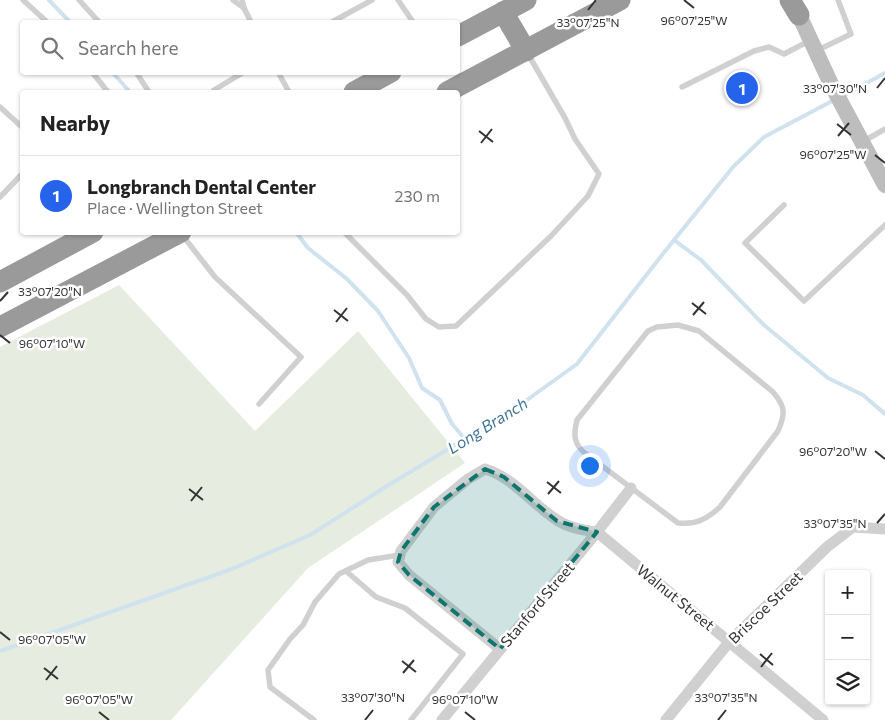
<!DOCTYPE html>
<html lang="en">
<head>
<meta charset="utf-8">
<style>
  body { margin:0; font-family:Commissioner,sans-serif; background:#f2f2f2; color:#222 }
  .controls { position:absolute; right:15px; bottom:15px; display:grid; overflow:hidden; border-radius:5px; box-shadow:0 1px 4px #0004 }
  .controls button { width:45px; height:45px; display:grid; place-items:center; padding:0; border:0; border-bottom:1px solid #e0e0e0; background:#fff; color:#222; font:25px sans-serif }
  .you { position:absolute; left:589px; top:465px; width:18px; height:18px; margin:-12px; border:4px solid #fff; border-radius:50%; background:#1a73e8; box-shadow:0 0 0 8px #1a73e833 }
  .badge { display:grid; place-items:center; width:32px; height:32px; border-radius:50%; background:#2563eb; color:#fff; font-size:16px; font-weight:700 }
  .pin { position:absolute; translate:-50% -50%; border:2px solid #fff; box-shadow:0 1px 5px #0006 }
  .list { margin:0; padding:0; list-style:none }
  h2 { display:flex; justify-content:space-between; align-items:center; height:65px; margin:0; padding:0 20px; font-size:21px }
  h2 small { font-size:16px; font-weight:400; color:#767676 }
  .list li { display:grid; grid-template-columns:32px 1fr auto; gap:15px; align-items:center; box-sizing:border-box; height:80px; padding:0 20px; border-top:1px solid #e0e0e0 }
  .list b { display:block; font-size:19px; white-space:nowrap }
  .list p { margin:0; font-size:16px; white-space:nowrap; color:#767676 }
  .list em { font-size:16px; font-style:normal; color:#767676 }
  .icon { flex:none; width:28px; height:28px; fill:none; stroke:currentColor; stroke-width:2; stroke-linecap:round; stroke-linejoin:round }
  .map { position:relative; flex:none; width:885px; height:720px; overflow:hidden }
  .search { position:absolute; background:#fff; box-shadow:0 1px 4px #0004; left:20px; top:20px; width:440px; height:55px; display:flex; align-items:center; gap:12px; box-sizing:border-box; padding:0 18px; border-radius:5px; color:#767676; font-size:19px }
  .panel { position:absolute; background:#fff; box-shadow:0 1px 4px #0004; left:20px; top:90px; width:440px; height:145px; border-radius:5px }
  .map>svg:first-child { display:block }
  .green { fill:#e6ecdf }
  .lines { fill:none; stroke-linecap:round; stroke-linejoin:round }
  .stream { stroke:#cfe2ee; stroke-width:4 }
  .lane { stroke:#d0d0d0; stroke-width:5.5 }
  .street { stroke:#d0d0d0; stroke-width:11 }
  .secondary { stroke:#bdbdbd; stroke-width:16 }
  .highway { stroke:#9a9a9a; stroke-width:21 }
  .marked { fill:#0f766e; fill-opacity:0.2; stroke:#0f766e; stroke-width:4; stroke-dasharray:10 6; stroke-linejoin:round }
  .ticks { fill:none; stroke:#333; stroke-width:2 }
  .labels { text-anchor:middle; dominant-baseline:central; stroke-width:5; stroke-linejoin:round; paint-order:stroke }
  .street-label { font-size:15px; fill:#333; stroke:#fff }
  .water-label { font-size:16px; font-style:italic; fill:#3f7597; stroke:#fff }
  .ticks-label { font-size:12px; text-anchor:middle; fill:#333; stroke:#fff; stroke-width:5; stroke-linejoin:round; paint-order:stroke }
</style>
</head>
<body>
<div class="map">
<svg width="885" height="720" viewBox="0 0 885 720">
  <rect width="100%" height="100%" fill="#fff"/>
  <path class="green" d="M 119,285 L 255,431 L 358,331 L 465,463 L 308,568 L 171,720 L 0,720 L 0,347 Z"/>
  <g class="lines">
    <g class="stream">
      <path d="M 49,0 L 70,22"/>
      <path d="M 112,72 L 130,92"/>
      <path d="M 843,96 L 885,73"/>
      <path d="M 296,232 L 308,248 L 347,279 L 378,311 L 409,358 L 422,388 L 440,400 L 452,424 L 465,439"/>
      <path d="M 674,240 L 701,260 L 764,325 L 828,378 L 863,395 L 885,414"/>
      <path d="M 0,651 L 232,569 L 310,535 L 387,486 L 513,410 L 577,364 L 662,255 L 733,167 L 764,137 L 834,100"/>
    </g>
    <g class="lane">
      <path d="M 23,0 L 47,22"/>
      <path d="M 79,0 L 99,22"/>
      <path d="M 233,0 L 244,8"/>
      <path d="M 242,0 L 244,8 L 251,22"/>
      <path d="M 398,0 L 413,22"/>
      <path d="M 332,22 L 372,0"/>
      <path d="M 818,50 L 851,34 L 838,0"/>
      <path d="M 92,72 L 108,92"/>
      <path d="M 136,72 L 149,92"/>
      <path d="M 278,72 L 289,92"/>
      <path d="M 682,87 L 754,51 L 769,47 L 784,54 L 809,41"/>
      <path d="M 215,92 L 214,90 L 244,72"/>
      <path d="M 0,107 L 22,127"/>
      <path d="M 864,141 L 885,129"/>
      <path d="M 0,197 L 22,174"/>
      <path d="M 784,205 L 745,243 L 804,301 L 885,225"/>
      <path d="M 344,232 L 407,295 L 426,319 L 439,327 L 456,326 L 551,236 L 588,196 L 599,174 L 575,139 L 565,118 L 528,54"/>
      <path d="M 183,236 L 215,277 L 301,357 L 259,404"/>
      <path d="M 678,325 L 699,331 L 773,392 C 785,406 786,413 778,431 L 720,507 C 707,519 696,525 678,523 L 586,454 C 574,445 573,435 577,420 L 648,331 L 657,327 Z"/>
      <path d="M 346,571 L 376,597 L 405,608 L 463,654 L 411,720"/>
      <path d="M 314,720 L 270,687 L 268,670 L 290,639 L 303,625 L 315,602 L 339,574 L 368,560 L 400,555"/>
    </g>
    <g class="street">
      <path d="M 500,649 L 409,575 L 398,562 L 401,551 L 434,507 L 468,479 L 485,469 C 513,477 532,504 557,520 C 569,528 583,530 597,532 L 823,720"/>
      <path d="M 442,720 L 597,532 L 631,488"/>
      <path d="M 666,720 L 730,641 L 827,547 L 853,527 L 885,529"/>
    </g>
    <path class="secondary" d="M 795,4 L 799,15 L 831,84 L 885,185"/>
    <g class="highway">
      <path d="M 790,0 L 799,15"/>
      <path d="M 503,12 L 526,51"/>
      <path d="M 458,36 L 526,0"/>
      <path d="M 354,92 L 391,72"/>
      <path d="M 447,92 L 620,0"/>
      <path d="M 0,282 L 93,232"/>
      <path d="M 0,327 L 181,232"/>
    </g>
  </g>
  <path class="marked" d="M 485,469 L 504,477 L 557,521 L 597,532 L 500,649 L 409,575 L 398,562 L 401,551 L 434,507 Z"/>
  <path class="ticks" d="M 684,0 L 694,8M 588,10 L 596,0M 877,88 L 885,78M 837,124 L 851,135M 479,131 L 493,142M 838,136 L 849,123M 481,143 L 492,129M 875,155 L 885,163M 0,301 L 8,292M 692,303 L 706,314M 334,310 L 348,321M 693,315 L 704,302M 336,322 L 347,308M 0,335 L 10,343M 875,451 L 885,459M 547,482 L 561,493M 189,489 L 203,500M 548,494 L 559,481M 191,501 L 202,487M 877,523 L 885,514M 0,632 L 10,640M 760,654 L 773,665M 402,661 L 416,672M 761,667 L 772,653M 44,668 L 58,679M 403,673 L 414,660M 46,680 L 57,666M 99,712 L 109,720M 465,712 L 475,720M 365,720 L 373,710M 718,720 L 726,710"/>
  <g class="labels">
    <g class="street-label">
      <text transform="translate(676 597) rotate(39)">Walnut Street</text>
      <text transform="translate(537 604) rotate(-50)">Stanford Street</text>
      <text transform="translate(765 607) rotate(-44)">Briscoe Street</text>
    </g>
    <g class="water-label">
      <text transform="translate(487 425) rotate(-32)">Long Branch</text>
    </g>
  </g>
  <g class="ticks-label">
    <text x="694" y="25">96°07'25"W</text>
    <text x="588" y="27">33°07'25"N</text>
    <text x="835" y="93">33°07'30"N</text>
    <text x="833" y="159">96°07'25"W</text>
    <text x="50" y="296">33°07'20"N</text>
    <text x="52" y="348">96°07'10"W</text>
    <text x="833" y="456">96°07'20"W</text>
    <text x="835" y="528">33°07'35"N</text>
    <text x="52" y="644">96°07'05"W</text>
    <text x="373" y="702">33°07'30"N</text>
    <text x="726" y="702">33°07'35"N</text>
    <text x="99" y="704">96°07'05"W</text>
    <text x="465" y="704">96°07'10"W</text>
  </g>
</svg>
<div class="controls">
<button>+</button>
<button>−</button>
<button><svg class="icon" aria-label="layers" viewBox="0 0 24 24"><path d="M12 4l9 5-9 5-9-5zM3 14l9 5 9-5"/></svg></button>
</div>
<div class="you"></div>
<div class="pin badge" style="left:742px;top:88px">1</div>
<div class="search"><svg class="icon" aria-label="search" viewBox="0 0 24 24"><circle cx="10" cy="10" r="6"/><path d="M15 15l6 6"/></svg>Search here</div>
<section class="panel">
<h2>Nearby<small></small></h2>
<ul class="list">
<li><span class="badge">1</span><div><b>Longbranch Dental Center</b><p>Place · Wellington Street</p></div><em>230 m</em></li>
</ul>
</section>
</div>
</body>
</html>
